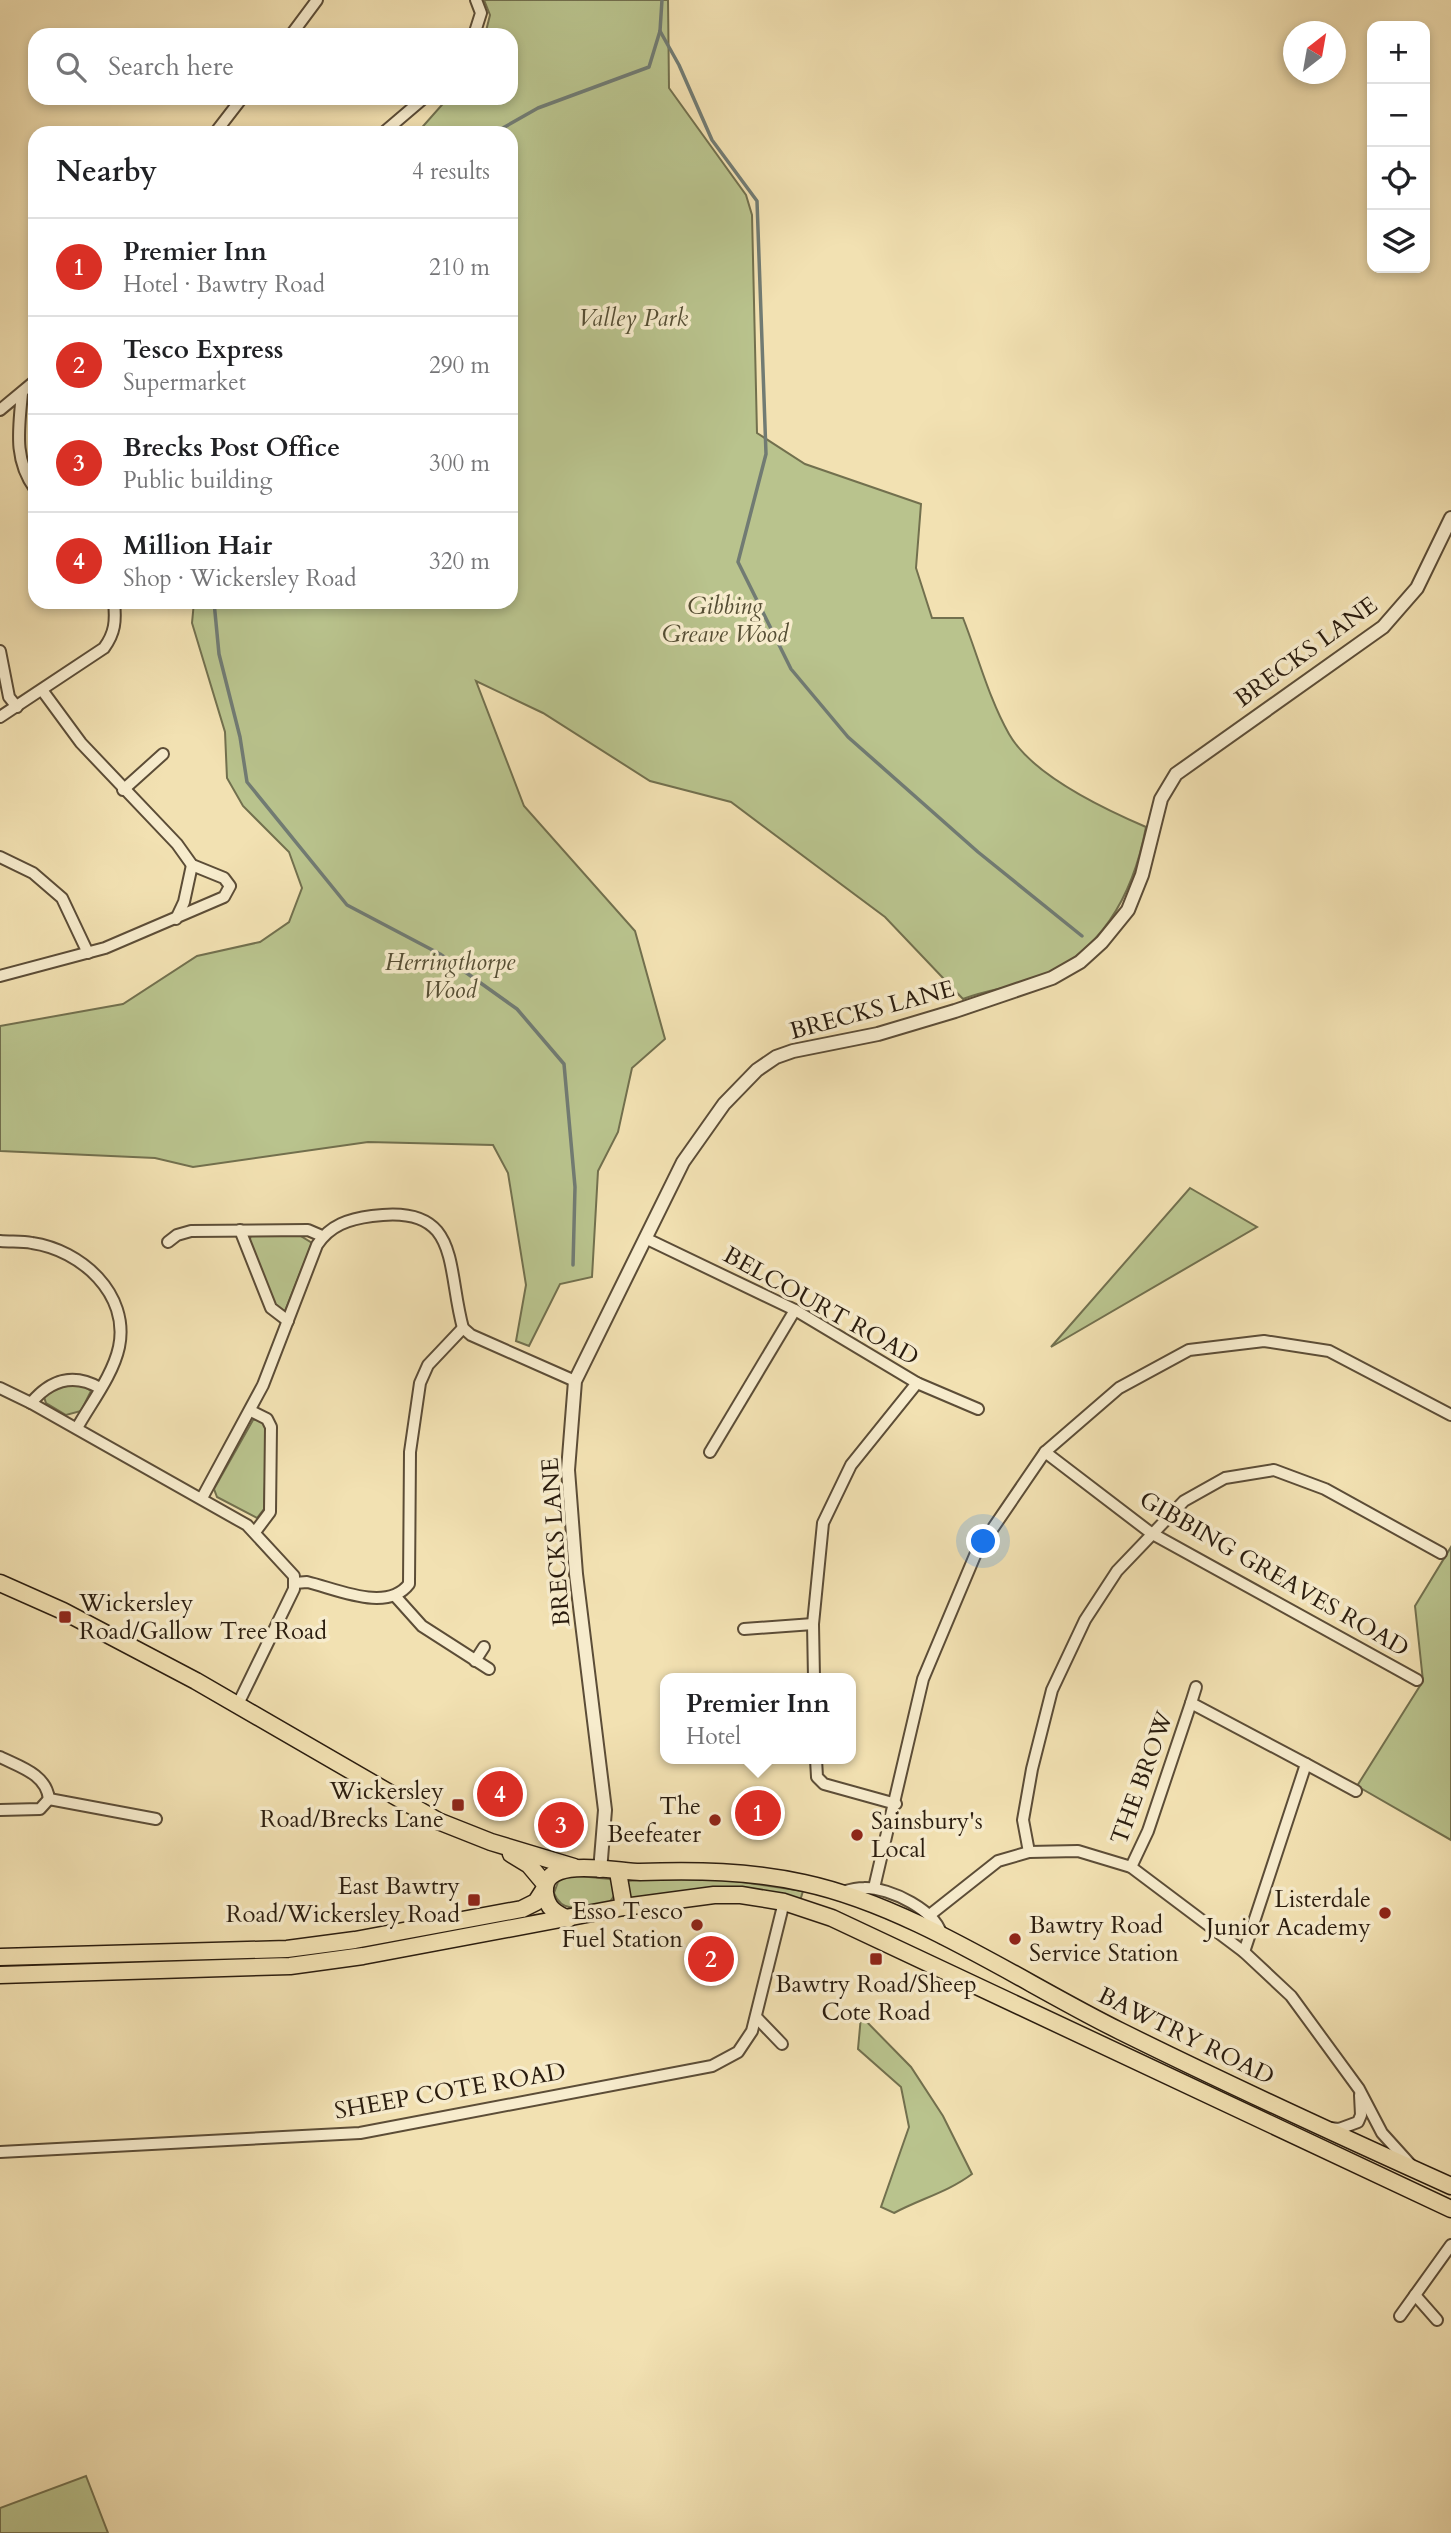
<!DOCTYPE html>
<html lang="en">
<head>
<meta charset="utf-8">
<style>
  body { margin:0; font-family:Cardo,serif; background:#f6f6f6; color:#202124 }
  .controls { position:absolute; right:21px; top:21px; display:grid; overflow:hidden; border-radius:14px; box-shadow:0 4px 10px #0003 }
  .controls button { width:63px; height:63px; display:grid; place-items:center; padding:0; border:0; border-bottom:2px solid #e0e0e0; background:#fff; color:#202124; font:35px sans-serif }
  .compass { position:absolute; left:1283px; top:21px; width:63px; height:63px; border-radius:50%; background:#fff; box-shadow:0 4px 10px #0003; rotate:31deg }
  .you { position:absolute; left:984px; top:1542px; width:24px; height:24px; margin:-18px; border:5px solid #fff; border-radius:50%; background:#1a73e8; box-shadow:0 0 0 10px #1a73e833 }
  .badge { display:grid; place-items:center; width:46px; height:46px; border-radius:50%; background:#d93025; color:#fff; font-size:23px; font-weight:700 }
  .pin { position:absolute; translate:-50% -50%; border:4px solid #fff; box-shadow:0 2px 7px #0006 }
  .popup { position:absolute; left:660px; top:1673px; width:196px; height:91px; box-sizing:border-box; display:grid; place-content:center; border-radius:14px; background:#fff; filter:drop-shadow(0 2px 5px #0005); font-size:23px; white-space:nowrap; color:#757577 }
  .popup b { font-size:26px; color:#202124 }
  .popup::after { content:''; position:absolute; left:50%; top:100%; margin-left:-14px; border:14px solid transparent; border-top-color:#fff }
  .list { margin:0; padding:0; list-style:none }
  h2 { display:flex; justify-content:space-between; align-items:center; height:91px; margin:0; padding:0 28px; font-size:30px }
  h2 small { font-size:23px; font-weight:400; color:#757577 }
  .list li { display:grid; grid-template-columns:46px 1fr auto; gap:21px; align-items:center; box-sizing:border-box; height:98px; padding:0 28px; border-top:2px solid #e0e0e0 }
  .list b { display:block; font-size:26px; white-space:nowrap }
  .list p { margin:0; font-size:23px; white-space:nowrap; color:#757577 }
  .list em { font-size:23px; font-style:normal; color:#757577 }
  .icon { flex:none; width:38px; height:38px; fill:none; stroke:currentColor; stroke-width:2; stroke-linecap:round; stroke-linejoin:round }
  .map { position:relative; flex:none; width:1451px; height:2533px; overflow:hidden }
  .search { position:absolute; background:#fff; box-shadow:0 4px 10px #0003; left:28px; top:28px; width:490px; height:77px; display:flex; align-items:center; gap:18px; box-sizing:border-box; padding:0 24px; border-radius:21px; color:#757577; font-size:26px }
  .panel { position:absolute; background:#fff; box-shadow:0 4px 10px #0003; left:28px; top:126px; width:490px; height:483px; border-radius:21px }
  .map>svg:first-child { display:block }
  .green { fill:#b9c38d; stroke:#72704e; stroke-width:2 }
  .lines { fill:none; stroke-linecap:round; stroke-linejoin:round }
  .stream { stroke:#717b73; stroke-width:3.5 }
  .minor-casing { stroke:#5c4d37; stroke-width:14 }
  .tertiary-casing { stroke:#5c4d37; stroke-width:16 }
  .primary-casing { stroke:#2a1c0e; stroke-width:19 }
  .minor { stroke:#f7eccd; stroke-width:10 }
  .tertiary { stroke:#f7eccd; stroke-width:12 }
  .primary { stroke:#f2e1b2; stroke-width:16 }
  .poi-dot { fill:#8f2418; stroke:#f7eccd; stroke-width:2.5 }
  .labels { text-anchor:middle; dominant-baseline:central; stroke-width:7; stroke-linejoin:round; paint-order:stroke }
  .park-label { font-size:24px; font-style:italic; fill:#554e34; stroke:#f7eccd }
  .street-label { font-size:24px; fill:#2a1c0e; stroke:#f7eccd }
  .poi-label { font-size:24px; fill:#2a1c0e; stroke:#f7eccd; text-anchor:end }
</style>
</head>
<body>
<div class="map">
<svg width="1451" height="2533" viewBox="0 0 1451 2533">
  <rect width="100%" height="100%" fill="#f2e1b2"/>
  <filter id="stains"><feTurbulence type="fractalNoise" baseFrequency=".00286" numOctaves="4"/><feColorMatrix values="0 0 0 0 .2 0 0 0 0 .09 0 0 0 0 .02 0 0 0 .5 -.17"/></filter>
  <radialGradient id="worn" r=".72"><stop offset=".6" stop-color="#630" stop-opacity="0"/><stop offset="1" stop-color="#630" stop-opacity=".3"/></radialGradient>
  <g class="green">
    <path d="M 484,0 L 668,0 L 669,88 L 746,195 L 752,215 L 757,433 L 805,464 L 921,504 L 916,568 L 932,618 L 963,618 C 978,656 989,699 1009,734 C 1032,775 1104,809 1146,827 C 1134,891 1104,949 1042,977 C 1017,987 988,989 963,999 L 885,917 L 731,802 L 650,781 L 543,713 L 476,681 L 524,806 L 635,931 L 665,1039 L 632,1068 L 618,1132 L 598,1171 L 592,1277 L 560,1284 L 529,1346 L 516,1341 L 526,1285 L 508,1173 L 493,1145 L 368,1142 L 193,1167 L 155,1158 L 0,1151 L 0,1026 L 123,1004 L 197,956 L 260,942 L 289,922 L 302,888 L 289,852 L 243,806 L 227,778 L 225,732 L 192,623 L 194,602 L 511,602 L 511,133 L 417,133 L 448,98 L 511,98 L 511,35 L 485,35 L 490,15 Z"/>
    <path d="M 1190,1188 L 1257,1227 L 1051,1347 Z"/>
    <path d="M 251,1235 L 299,1235 L 312,1243 L 285,1311 L 276,1309 L 249,1243 Z"/>
    <path d="M 77,1382 L 91,1391 L 81,1411 L 66,1415 L 46,1403 L 44,1397 L 50,1390 Z"/>
    <path d="M 257,1419 L 264,1422 L 267,1428 L 264,1509 L 257,1518 L 217,1497 L 214,1489 L 253,1420 Z"/>
    <path d="M 1451,1547 L 1451,1840 L 1357,1786 L 1423,1681 L 1415,1606 Z"/>
    <path d="M 568,1875 L 610,1879 L 616,1885 L 614,1896 L 609,1903 C 589,1906 563,1917 554,1893 L 558,1882 Z"/>
    <path d="M 700,1876 L 803,1891 L 800,1901 L 629,1899 L 627,1881 Z"/>
    <path d="M 861,2016 L 911,2067 L 943,2116 L 972,2174 C 948,2192 920,2199 894,2213 L 881,2207 L 909,2127 L 901,2087 L 858,2049 Z"/>
    <path d="M 86,2476 L 108,2533 L 0,2533 L 0,2508 Z"/>
  </g>
  <g class="lines">
    <g class="stream">
      <path d="M 660,31 L 679,65 L 712,140 L 757,201 L 766,454 L 738,562 L 791,669 L 848,737 L 978,852 L 1082,936"/>
      <path d="M 494,133 L 538,108 L 649,67 L 660,31 L 662,0"/>
      <path d="M 214,602 L 219,654 L 240,737 L 247,782 L 347,905 L 440,954 L 517,1009 L 564,1064 L 575,1187 L 573,1265"/>
    </g>
    <defs>
      <g id="minor">
        <path d="M 291,35 L 317,0"/>
        <path d="M 474,35 L 481,13 L 476,0"/>
        <path d="M 215,133 L 242,98"/>
        <path d="M 383,133 L 424,98"/>
        <path d="M 22,393 C 19,428 13,459 35,489"/>
        <path d="M 0,410 L 35,381"/>
        <path d="M 0,651 L 9,697 L 17,707"/>
        <path d="M 0,717 L 104,648 C 115,633 116,621 114,602"/>
        <path d="M 123,790 L 163,754"/>
        <path d="M 0,857 L 33,873 L 62,898 L 88,953"/>
        <path d="M 176,919 L 184,902 L 192,865"/>
        <path d="M 0,976 L 105,948 L 224,897 L 230,886 L 224,878 L 192,865 L 177,844 L 81,743 L 42,690"/>
        <path d="M 240,1230 L 271,1308 L 288,1321"/>
        <path d="M 645,1238 L 795,1310 L 917,1383 L 978,1409"/>
        <path d="M 0,1241 C 11,1242 22,1241 32,1243 C 81,1250 130,1294 119,1347 C 113,1375 91,1403 77,1428"/>
        <path d="M 168,1242 L 177,1235 L 191,1231 L 308,1230 L 322,1236"/>
        <path d="M 0,1388 L 31,1403 L 247,1525 L 294,1576 L 294,1589 L 238,1704"/>
        <path d="M 31,1403 C 51,1379 74,1373 100,1388"/>
        <path d="M 251,1411 L 267,1419 L 271,1427 L 270,1512 L 255,1532"/>
        <path d="M 710,1452 L 795,1310"/>
        <path d="M 1045,1452 L 1151,1533 L 1417,1680"/>
        <path d="M 202,1498 L 263,1385 L 317,1245 C 330,1225 349,1219 372,1216 C 462,1203 446,1267 463,1328 L 471,1335 L 575,1381"/>
        <path d="M 295,1583 L 307,1582 C 337,1589 387,1613 409,1584 L 410,1452 L 420,1383 L 428,1365 L 463,1328"/>
        <path d="M 396,1597 L 422,1626 L 489,1669"/>
        <path d="M 744,1629 L 813,1624"/>
        <path d="M 475,1661 L 484,1647"/>
        <path d="M 814,1678 L 813,1624 L 823,1523 L 851,1465 L 917,1383"/>
        <path d="M 1191,1703 L 1196,1687"/>
        <path d="M 0,1757 C 20,1767 46,1774 49,1799"/>
        <path d="M 816,1759 L 817,1777 L 824,1784 L 896,1804"/>
        <path d="M 1306,1764 L 1356,1791"/>
        <path d="M 49,1799 L 156,1819"/>
        <path d="M 0,1810 L 40,1809 L 49,1799"/>
        <path d="M 1029,1852 L 1023,1820 L 1032,1769 L 1052,1690 L 1085,1620 L 1117,1571 L 1184,1501 L 1225,1478 L 1274,1470 L 1325,1489 L 1441,1553"/>
        <path d="M 1131,1867 L 1148,1831 L 1191,1703 L 1306,1764 L 1244,1952"/>
        <path d="M 874,1888 L 923,1679 L 976,1553 L 1045,1452 L 1119,1388 L 1189,1350 L 1264,1341 L 1329,1351 L 1451,1415"/>
        <path d="M 842,1892 C 849,1890 857,1888 864,1888 C 889,1887 939,1911 942,1938"/>
        <path d="M 931,1914 L 998,1861 L 1029,1852 L 1078,1851 L 1131,1867 L 1244,1952 L 1291,1996 L 1359,2089 L 1382,2133 L 1410,2164"/>
        <path d="M 757,2018 L 782,2044"/>
        <path d="M 1330,2128 L 1339,2129 L 1358,2122 L 1361,2115 L 1360,2095"/>
        <path d="M 0,2152 L 360,2133 L 712,2066 L 738,2052 L 752,2031 L 784,1902"/>
        <path d="M 1415,2295 L 1437,2320"/>
        <path d="M 1400,2316 L 1451,2245"/>
      </g>
      <path id="tertiary" d="M 600,1871 L 605,1810 L 576,1574 L 568,1470 L 575,1381 L 683,1162 L 724,1104 L 757,1070 L 776,1057 L 793,1051 L 878,1034 L 955,1011 L 1052,978 L 1080,962 L 1102,942 L 1128,910 L 1142,875 L 1161,799 L 1176,774 L 1383,627 L 1417,588 L 1451,518"/>
      <g id="primary">
        <path d="M 0,1583 L 63,1611 L 196,1681 L 438,1821 L 491,1842 L 574,1867"/>
        <path d="M 511,1854 L 529,1865 L 545,1884"/>
        <path d="M 618,1872 L 624,1907"/>
        <path d="M 568,1919 C 555,1913 547,1908 545,1893 C 541,1854 617,1872 640,1872 C 695,1870 750,1871 804,1883 C 911,1906 1021,1982 1120,2031 C 1229,2085 1340,2136 1451,2186"/>
        <path d="M 0,1957 L 287,1949 L 355,1940 L 522,1909 L 536,1902 L 545,1888"/>
        <path d="M 0,1975 L 290,1966 L 363,1956 L 624,1907 L 714,1895 L 741,1895 L 784,1902 L 832,1918 L 1451,2209"/>
      </g>
    </defs>
    <use href="#minor" class="minor-casing"/>
    <use href="#tertiary" class="tertiary-casing"/>
    <use href="#primary" class="primary-casing"/>
    <use href="#minor" class="minor"/>
    <use href="#tertiary" class="tertiary"/>
    <use href="#primary" class="primary"/>
  </g>
  <g class="poi-dot">
    <rect x="58" y="1610" width="14" height="14" rx="3.5"/>
    <rect x="451" y="1798" width="14" height="14" rx="3.5"/>
    <circle cx="715" cy="1820" r="7"/>
    <circle cx="857" cy="1835" r="7"/>
    <rect x="467" y="1893" width="14" height="14" rx="3.5"/>
    <circle cx="1385" cy="1913" r="7"/>
    <circle cx="697" cy="1925" r="7"/>
    <circle cx="1015" cy="1939" r="7"/>
    <rect x="869" y="1952" width="14" height="14" rx="3.5"/>
  </g>
  <g class="labels">
    <g class="park-label">
      <text x="633" y="318">Valley Park</text>
      <text x="725" y="606">Gibbing<tspan x="725" dy="28">Greave Wood</tspan></text>
      <text x="450" y="962">Herringthorpe<tspan x="450" dy="28">Wood</tspan></text>
    </g>
    <g class="street-label">
      <text transform="translate(1306 652) rotate(-36)">BRECKS LANE</text>
      <text transform="translate(872 1010) rotate(-15)">BRECKS LANE</text>
      <text transform="translate(821 1306) rotate(29)">BELCOURT ROAD</text>
      <text transform="translate(556 1542) rotate(-94)">BRECKS LANE</text>
      <text transform="translate(1274 1574) rotate(30)">GIBBING GREAVES ROAD</text>
      <text transform="translate(1142 1778) rotate(-70)">THE BROW</text>
      <text transform="translate(1186 2036) rotate(26)">BAWTRY ROAD</text>
      <text transform="translate(450 2091) rotate(-10)">SHEEP COTE ROAD</text>
    </g>
    <g class="poi-label">
      <text x="79" y="1603" text-anchor="start">Wickersley<tspan x="79" dy="28">Road/Gallow Tree Road</tspan></text>
      <text x="444" y="1791">Wickersley<tspan x="444" dy="28">Road/Brecks Lane</tspan></text>
      <text x="701" y="1806">The<tspan x="701" dy="28">Beefeater</tspan></text>
      <text x="871" y="1821" text-anchor="start">Sainsbury's<tspan x="871" dy="28">Local</tspan></text>
      <text x="460" y="1886">East Bawtry<tspan x="460" dy="28">Road/Wickersley Road</tspan></text>
      <text x="1371" y="1899">Listerdale<tspan x="1371" dy="28">Junior Academy</tspan></text>
      <text x="683" y="1911">Esso Tesco<tspan x="683" dy="28">Fuel Station</tspan></text>
      <text x="1029" y="1925" text-anchor="start">Bawtry Road<tspan x="1029" dy="28">Service Station</tspan></text>
      <text x="876" y="1984" text-anchor="middle">Bawtry Road/Sheep<tspan x="876" dy="28">Cote Road</tspan></text>
    </g>
  </g>
  <rect width="100%" height="100%" filter="url(#stains)"/>
  <rect width="100%" height="100%" fill="url(#worn)"/>
</svg>
<div class="controls">
<button>+</button>
<button>−</button>
<button><svg class="icon" aria-label="locate" viewBox="0 0 24 24"><circle cx="12" cy="12" r="6"/><path d="M12 2v4M12 18v4M2 12h4M18 12h4"/></svg></button>
<button><svg class="icon" aria-label="layers" viewBox="0 0 24 24"><path d="M12 4l9 5-9 5-9-5zM3 14l9 5 9-5"/></svg></button>
</div>
<svg class="compass" viewBox="-18 -18 36 36"><path d="M0-13l5 13h-10z" fill="#e53935"/><path d="M0 13l5-13h-10z" fill="#757577"/></svg>
<div class="you"></div>
<div class="pin badge" style="left:758px;top:1813px">1</div>
<div class="popup"><b>Premier Inn</b>Hotel</div>
<div class="pin badge" style="left:711px;top:1959px">2</div>
<div class="pin badge" style="left:561px;top:1825px">3</div>
<div class="pin badge" style="left:500px;top:1794px">4</div>
<div class="search"><svg class="icon" aria-label="search" viewBox="0 0 24 24"><circle cx="10" cy="10" r="6"/><path d="M15 15l6 6"/></svg>Search here</div>
<section class="panel">
<h2>Nearby<small>4 results</small></h2>
<ul class="list">
<li><span class="badge">1</span><div><b>Premier Inn</b><p>Hotel · Bawtry Road</p></div><em>210 m</em></li>
<li><span class="badge">2</span><div><b>Tesco Express</b><p>Supermarket</p></div><em>290 m</em></li>
<li><span class="badge">3</span><div><b>Brecks Post Office</b><p>Public building</p></div><em>300 m</em></li>
<li><span class="badge">4</span><div><b>Million Hair</b><p>Shop · Wickersley Road</p></div><em>320 m</em></li>
</ul>
</section>
</div>
</body>
</html>
